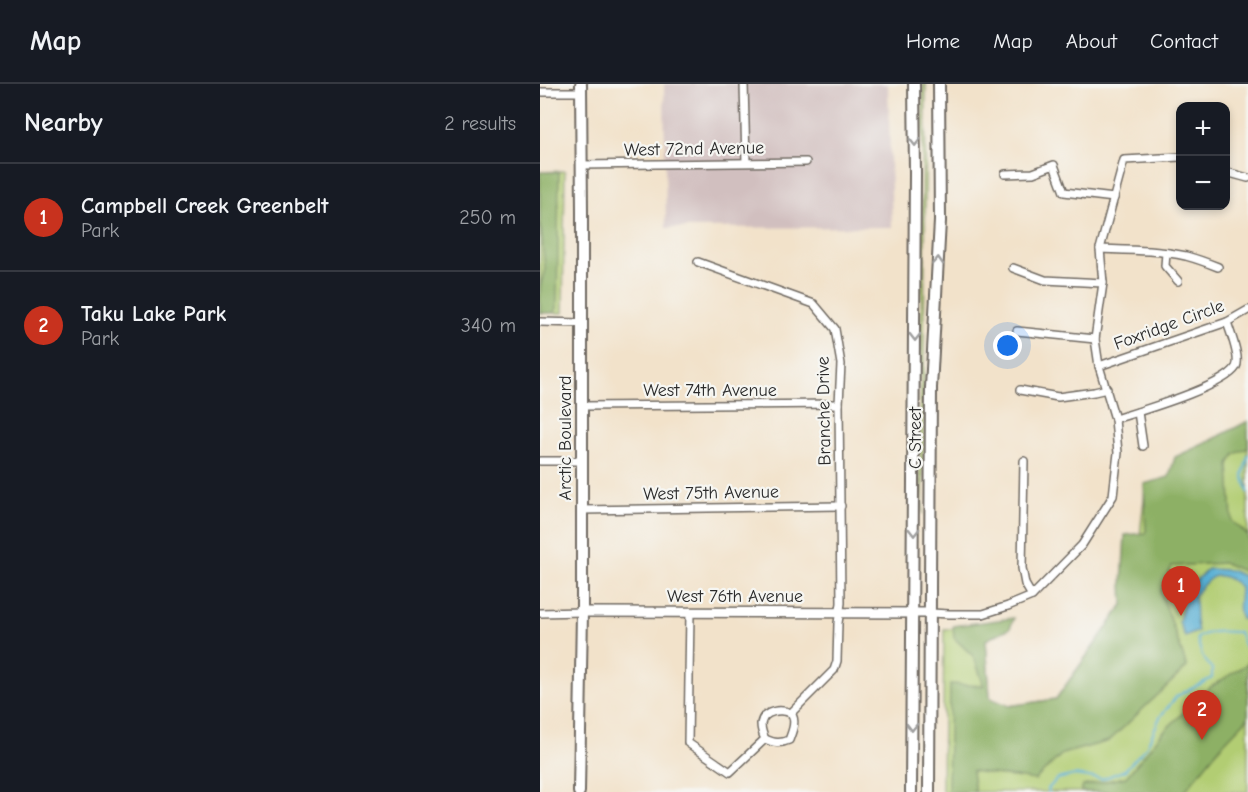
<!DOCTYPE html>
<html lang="en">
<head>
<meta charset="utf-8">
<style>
  body { margin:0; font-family:"Comic Neue",sans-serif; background:#20242c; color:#f1f3f6 }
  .controls { position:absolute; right:18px; top:18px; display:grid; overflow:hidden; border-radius:12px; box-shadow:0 3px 9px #0003 }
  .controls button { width:54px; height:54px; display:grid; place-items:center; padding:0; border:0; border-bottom:2px solid #363941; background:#171b24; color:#f1f3f6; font:30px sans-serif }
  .you { position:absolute; left:468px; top:262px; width:21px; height:21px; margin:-15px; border:4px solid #fff; border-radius:50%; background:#1a73e8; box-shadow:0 0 0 9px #1a73e833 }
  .badge { display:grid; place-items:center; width:39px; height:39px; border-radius:50%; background:#c8321e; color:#fff; font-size:20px; font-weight:700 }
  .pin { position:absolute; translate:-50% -50px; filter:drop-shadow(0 2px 3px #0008) }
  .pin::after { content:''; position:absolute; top:32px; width:21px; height:18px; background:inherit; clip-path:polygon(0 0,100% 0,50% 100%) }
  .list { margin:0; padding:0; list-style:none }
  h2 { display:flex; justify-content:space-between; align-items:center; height:78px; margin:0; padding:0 24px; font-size:26px }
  h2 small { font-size:20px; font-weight:400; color:#9ea1a6 }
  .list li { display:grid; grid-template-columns:39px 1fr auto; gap:18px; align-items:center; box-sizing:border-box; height:108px; padding:0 24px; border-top:2px solid #363941 }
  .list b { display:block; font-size:22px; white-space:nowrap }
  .list p { margin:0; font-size:20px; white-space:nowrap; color:#9ea1a6 }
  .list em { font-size:20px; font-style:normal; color:#9ea1a6 }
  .map { position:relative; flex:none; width:708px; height:708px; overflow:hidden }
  header { display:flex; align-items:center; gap:36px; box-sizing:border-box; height:84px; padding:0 30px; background:#171b24; border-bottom:2px solid #363941 }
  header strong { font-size:28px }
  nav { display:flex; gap:33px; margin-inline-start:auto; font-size:21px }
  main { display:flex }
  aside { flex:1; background:#171b24 }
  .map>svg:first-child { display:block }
  .industrial { fill:#d1bfbf }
  .green { fill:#b2cd73; stroke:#6e7c4f; stroke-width:1.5 }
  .forest { fill:#8db065; stroke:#5c6e48; stroke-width:1.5 }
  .water { fill:#57afd4; stroke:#416d80; stroke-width:1.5 }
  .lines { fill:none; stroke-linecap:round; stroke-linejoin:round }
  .stream { stroke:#57afd4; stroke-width:2 }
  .minor-casing { stroke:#716b63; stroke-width:10 }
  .tertiary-casing { stroke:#716b63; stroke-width:12 }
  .secondary-casing { stroke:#716b63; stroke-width:14 }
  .primary-casing { stroke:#716b63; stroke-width:14 }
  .minor { stroke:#fff; stroke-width:7 }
  .tertiary { stroke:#fff; stroke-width:9 }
  .secondary { stroke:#fff; stroke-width:10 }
  .primary { stroke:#fff; stroke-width:10 }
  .oneway { stroke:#a0a0a0 }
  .labels { text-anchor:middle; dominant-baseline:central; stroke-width:4.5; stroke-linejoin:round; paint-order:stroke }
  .street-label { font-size:18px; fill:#2b2b2b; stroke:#f6f6f2 }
</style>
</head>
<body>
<header>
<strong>Map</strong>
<nav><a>Home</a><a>Map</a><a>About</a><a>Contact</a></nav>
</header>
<main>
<aside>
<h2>Nearby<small>2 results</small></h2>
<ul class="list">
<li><span class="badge">1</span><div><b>Campbell Creek Greenbelt</b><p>Park</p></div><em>250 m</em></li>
<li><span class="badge">2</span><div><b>Taku Lake Park</b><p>Park</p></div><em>340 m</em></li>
</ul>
</aside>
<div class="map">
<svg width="708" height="708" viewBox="0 0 708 708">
  <rect width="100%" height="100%" fill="#f6f6f2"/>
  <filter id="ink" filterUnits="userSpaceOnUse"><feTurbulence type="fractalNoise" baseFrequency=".0167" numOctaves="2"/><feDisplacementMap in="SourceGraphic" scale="12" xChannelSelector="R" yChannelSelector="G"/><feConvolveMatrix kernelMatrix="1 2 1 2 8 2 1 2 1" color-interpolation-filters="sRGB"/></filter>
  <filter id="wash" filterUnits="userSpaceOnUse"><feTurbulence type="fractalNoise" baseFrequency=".008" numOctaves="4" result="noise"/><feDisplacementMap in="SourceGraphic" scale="24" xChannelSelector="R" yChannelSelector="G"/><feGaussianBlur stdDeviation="1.35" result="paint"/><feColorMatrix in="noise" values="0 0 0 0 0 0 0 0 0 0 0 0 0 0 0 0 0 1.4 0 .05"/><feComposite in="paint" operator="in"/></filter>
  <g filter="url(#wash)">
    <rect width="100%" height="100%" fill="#f2e2ca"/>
    <path class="industrial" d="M 124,0 L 348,0 L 352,143 L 126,144 Z"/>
    <g class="green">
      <path d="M 383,0 L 386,0 L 383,430 L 380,390 Z"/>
      <path d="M 25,87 L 23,229 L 0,229 L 0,88 Z"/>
      <path d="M 708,355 L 708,708 L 402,708 L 404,545 L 445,544 L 450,614 L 469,622 L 516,615 L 594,505 L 605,406 Z"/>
    </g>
    <g class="forest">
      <path d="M 0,88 L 19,88 L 17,225 L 12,229 L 0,229 L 0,203 L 5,185 L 0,133 Z"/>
      <path d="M 708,337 L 708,364 L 695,370 L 689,380 L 692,437 L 708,451 L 708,489 L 684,479 L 632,482 L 621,508 L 647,583 L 569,657 L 522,670 L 495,696 L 432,687 L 435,708 L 408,708 L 410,600 L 444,602 L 434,573 L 414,554 L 413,542 L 474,534 L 470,544 L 446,556 L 450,614 L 469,622 L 516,615 L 583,521 L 582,500 L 585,451 L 606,449 L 604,400 L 629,393 L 635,373 L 670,357 Z"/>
      <path d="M 708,579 L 708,634 L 682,661 L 644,708 L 541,708 L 543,702 L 586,693 L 622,649 L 669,604 Z"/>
    </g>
    <path class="water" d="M 668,485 L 690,486 L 708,494 L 708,528 L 707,536 L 701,535 C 696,524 700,515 700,503 C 678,483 669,492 654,512 C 657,524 654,535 658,547 L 645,553 L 639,538 L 647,505 Z"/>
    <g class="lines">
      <g class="stream">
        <path d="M 708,372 L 703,391 L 708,408"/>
        <path d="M 509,708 L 508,705 L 517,695 L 535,691 L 562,695 L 585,686 L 607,662 L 620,633 L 637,612 L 672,594 L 672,585 L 662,572 L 657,554 C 673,545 682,548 699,548 L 705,563 L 708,563"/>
      </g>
    </g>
  </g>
  <g filter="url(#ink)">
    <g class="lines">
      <defs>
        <g id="minor">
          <path d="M 204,0 L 206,78"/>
          <path d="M 0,8 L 41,8"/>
          <path d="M 41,81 L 266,78"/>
          <path d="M 686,88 L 708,94"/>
          <path d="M 465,90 L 493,89 L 514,81 L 524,108 L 574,114"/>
          <path d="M 560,165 C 589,166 618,166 646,172 C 657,175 668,179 678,183"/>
          <path d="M 626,169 L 625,182 L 638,197"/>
          <path d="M 158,178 L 274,220 L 295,245 L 301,280 L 299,320 L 301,519 L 298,539 L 297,577 L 294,586 L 251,629"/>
          <path d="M 473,184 L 505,196 L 563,199"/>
          <path d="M 0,238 L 41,239"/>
          <path d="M 477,247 L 555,255"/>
          <path d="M 559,282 L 687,238 L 708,226"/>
          <path d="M 480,306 L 518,313 L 554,308 L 567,305"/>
          <path d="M 42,322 L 299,320"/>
          <path d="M 598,328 L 603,362"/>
          <path d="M 575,335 C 600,327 684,303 696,283 C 701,274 690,248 687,238"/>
          <path d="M 0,377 L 42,377"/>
          <path d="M 484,377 L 482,484 L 485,500 L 492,512"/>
          <path d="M 42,426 L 301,422"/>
          <path d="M 0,529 L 42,528"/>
          <path d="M 150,529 L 148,659 L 190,688 L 225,655"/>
          <path d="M 391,529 L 409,530 L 443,530 L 468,522 L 492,512 L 542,461 L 573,412 L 578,369 L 575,335 L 559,282 L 555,255 L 563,199 L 560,165 L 584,76 L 640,73"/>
          <path d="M 225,655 C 234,659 240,660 249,656 C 252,648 257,637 251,629"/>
          <path d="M 225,655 C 223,651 221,645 221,640 C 223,626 241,625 251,629"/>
        </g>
        <path id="tertiary" d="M 42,528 L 391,529"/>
        <path id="secondary" d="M 39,708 L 42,528 L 42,129 L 41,0"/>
        <g id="primary">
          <path d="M 371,708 L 375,89 L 374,0"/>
          <path d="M 389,708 L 391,304 L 400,137 L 399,0"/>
        </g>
      </defs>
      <use href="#minor" class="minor-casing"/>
      <use href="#tertiary" class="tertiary-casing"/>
      <use href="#secondary" class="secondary-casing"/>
      <use href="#primary" class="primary-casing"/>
      <use href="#minor" class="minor"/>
      <use href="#tertiary" class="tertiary"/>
      <use href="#secondary" class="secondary"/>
      <use href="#primary" class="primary"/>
    </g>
    <defs><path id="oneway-chevron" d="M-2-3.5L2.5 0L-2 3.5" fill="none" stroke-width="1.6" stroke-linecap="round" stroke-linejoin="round" transform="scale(1.5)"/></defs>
    <g class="oneway">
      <use href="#oneway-chevron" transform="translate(375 58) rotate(89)"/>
      <use href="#oneway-chevron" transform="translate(398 177) rotate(-87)"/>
      <use href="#oneway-chevron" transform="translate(375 253) rotate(90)"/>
      <use href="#oneway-chevron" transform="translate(374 448) rotate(90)"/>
      <use href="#oneway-chevron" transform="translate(372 643) rotate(91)"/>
    </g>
  </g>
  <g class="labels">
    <g class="street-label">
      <text transform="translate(154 65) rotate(-1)">West 72nd Avenue</text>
      <text transform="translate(629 241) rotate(-20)">Foxridge Circle</text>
      <text x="170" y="306">West 74th Avenue</text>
      <text transform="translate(284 327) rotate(-91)">Branche Drive</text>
      <text transform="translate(25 354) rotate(-90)">Arctic Boulevard</text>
      <text transform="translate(375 354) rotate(-90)">C Street</text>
      <text transform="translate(171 409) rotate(-1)">West 75th Avenue</text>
      <text x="195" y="512">West 76th Avenue</text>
    </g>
  </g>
</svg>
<div class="controls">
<button>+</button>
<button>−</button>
</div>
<div class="you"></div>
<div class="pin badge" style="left:641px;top:532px">1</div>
<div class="pin badge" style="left:662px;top:656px">2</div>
</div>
</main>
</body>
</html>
